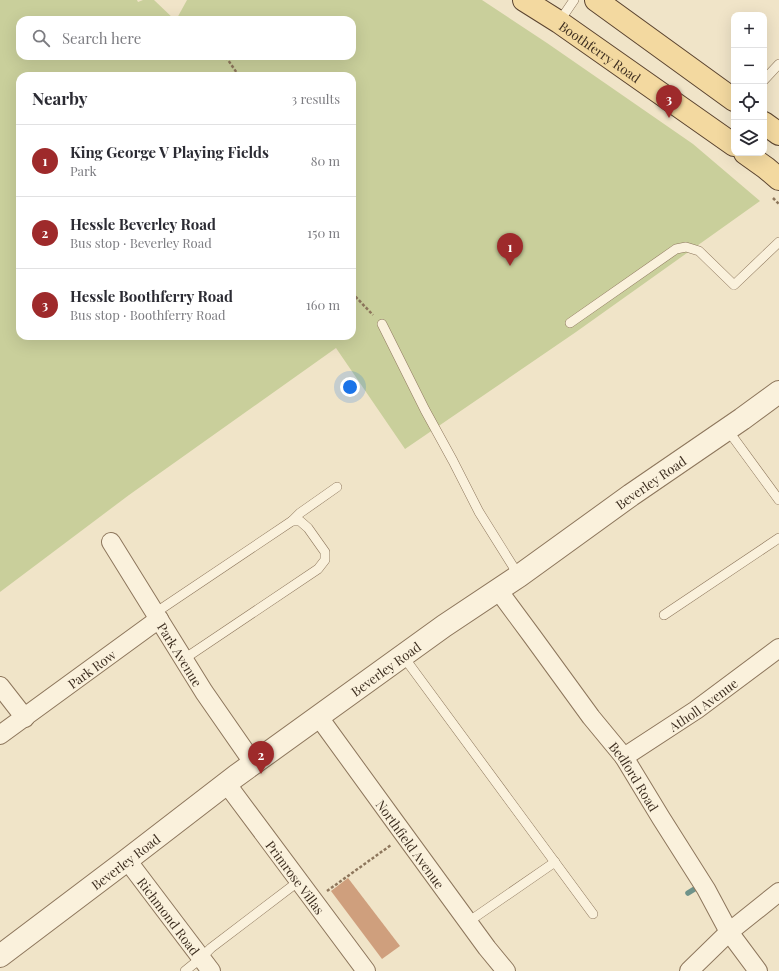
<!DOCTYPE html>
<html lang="en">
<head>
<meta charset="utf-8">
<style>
  body { margin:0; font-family:"Playfair Display",serif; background:#f2f2f3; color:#2b2b33 }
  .controls { position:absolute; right:12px; top:12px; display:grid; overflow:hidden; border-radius:8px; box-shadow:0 4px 16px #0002 }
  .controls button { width:36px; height:36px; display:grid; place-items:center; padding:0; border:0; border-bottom:1px solid #e1e1e2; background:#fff; color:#2b2b33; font:20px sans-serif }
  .you { position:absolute; left:350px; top:387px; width:14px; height:14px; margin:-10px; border:3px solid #fff; border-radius:50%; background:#1a73e8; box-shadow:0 0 0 6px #1a73e833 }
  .badge { display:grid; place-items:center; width:26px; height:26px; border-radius:50%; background:#9e2a2b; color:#fff; font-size:13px; font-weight:700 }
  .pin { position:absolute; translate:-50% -33px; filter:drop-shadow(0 1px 2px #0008) }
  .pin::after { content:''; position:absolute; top:21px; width:14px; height:12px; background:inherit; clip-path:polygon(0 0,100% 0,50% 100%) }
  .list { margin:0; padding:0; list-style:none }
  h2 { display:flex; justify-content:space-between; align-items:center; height:52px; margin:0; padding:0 16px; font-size:17px }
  h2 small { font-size:13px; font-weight:400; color:#7c7c81 }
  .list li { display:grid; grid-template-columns:26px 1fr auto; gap:12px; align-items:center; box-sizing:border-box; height:72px; padding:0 16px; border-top:1px solid #e1e1e2 }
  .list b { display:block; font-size:15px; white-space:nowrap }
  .list p { margin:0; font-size:13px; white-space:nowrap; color:#7c7c81 }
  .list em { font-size:13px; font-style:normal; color:#7c7c81 }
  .icon { flex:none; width:22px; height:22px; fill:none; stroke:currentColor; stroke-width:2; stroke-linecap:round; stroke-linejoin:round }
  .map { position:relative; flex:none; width:779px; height:971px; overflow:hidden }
  .search { position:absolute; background:#fff; box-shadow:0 4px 16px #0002; left:16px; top:16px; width:340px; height:44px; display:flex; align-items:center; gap:10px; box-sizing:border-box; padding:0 14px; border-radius:12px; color:#7c7c81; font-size:15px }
  .panel { position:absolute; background:#fff; box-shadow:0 4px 16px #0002; left:16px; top:72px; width:340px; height:268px; border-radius:12px }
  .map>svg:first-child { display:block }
  .green { fill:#c9cf9b; fill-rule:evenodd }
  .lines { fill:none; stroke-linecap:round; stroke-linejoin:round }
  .stream { stroke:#6f938a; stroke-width:5.5 }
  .building { fill:#cf9f7d }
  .service-casing { stroke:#8d765c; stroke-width:10 }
  .minor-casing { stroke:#8d765c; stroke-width:20 }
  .tertiary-casing { stroke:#8d765c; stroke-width:24 }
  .primary-casing { stroke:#5b4430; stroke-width:24 }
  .path { stroke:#8d765c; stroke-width:2.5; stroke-dasharray:3 2; stroke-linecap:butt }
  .service { stroke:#faf1dc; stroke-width:9 }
  .minor { stroke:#faf1dc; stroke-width:18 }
  .tertiary { stroke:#faf1dc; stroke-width:22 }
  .primary { stroke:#f3d9a0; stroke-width:22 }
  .labels { text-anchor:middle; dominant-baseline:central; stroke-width:3; stroke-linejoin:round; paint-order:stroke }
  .street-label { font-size:13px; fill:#3d2e20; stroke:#f7eed8 }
</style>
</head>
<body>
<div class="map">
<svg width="779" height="971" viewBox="0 0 779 971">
  <rect width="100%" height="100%" fill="#f0e4c8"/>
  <path class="green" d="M 0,0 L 137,0 L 138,2 L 143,0 L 154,0 L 175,20 L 20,20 L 20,56 L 352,56 L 352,20 L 176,20 L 187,0 L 482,0 L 547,43 L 693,144 L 760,201 L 576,332 L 405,449 L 336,348 L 129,495 L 0,592 ZM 20,76 L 352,76 L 352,336 L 20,336 Z"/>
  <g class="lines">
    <path class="stream" d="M 688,893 L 701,885"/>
  </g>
  <path class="building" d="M 348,878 L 400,946 L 382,959 L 331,891 Z"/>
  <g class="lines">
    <defs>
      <g id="service">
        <path d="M 559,22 L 574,0"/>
        <path d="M 764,80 L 779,64"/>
        <path d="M 570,323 L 676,249 L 686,247 L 699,251 L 734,285 L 779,242"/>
        <path d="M 382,324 L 425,410 L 453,461 L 479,512 L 519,576"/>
        <path d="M 727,429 L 779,500"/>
        <path d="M 292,521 L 300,513 L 337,487"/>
        <path d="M 155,613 L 292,521 L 300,521 L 308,528 L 325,552 L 325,560 L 318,569 L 184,659"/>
        <path d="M 664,615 L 779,538"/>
        <path d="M 403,656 L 593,914"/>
        <path d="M 468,922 L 555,862"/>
        <path d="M 185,971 L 201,958 L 211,948 L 299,881"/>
      </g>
      <g id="minor">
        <path id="s1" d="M 111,542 L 204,692 L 254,764"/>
        <path id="s2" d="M 498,590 L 532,636 L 591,717 L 624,757 L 661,818 L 706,889 L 729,932 L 758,971"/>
        <path d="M 0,686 L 25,718"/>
        <path id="s3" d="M 318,716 L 395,822 L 487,948 L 506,971"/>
        <path id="s4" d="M 0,735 L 159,619"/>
        <path id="s5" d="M 624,757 L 696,710 L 779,648"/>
        <path id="s6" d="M 226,783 L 366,971"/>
        <path id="s7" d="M 127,860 L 211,971"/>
        <path d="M 689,971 L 729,932 L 779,892"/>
      </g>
      <g id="tertiary">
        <path id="s8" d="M 0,956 L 127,860 L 236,776 L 444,626 L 519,576 L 631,495 L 742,419 L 779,392"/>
      </g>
      <g id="primary">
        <path id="s9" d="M 524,0 L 559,22 L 734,145"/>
        <path d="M 596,0 L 734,100"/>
        <path d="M 764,123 L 779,134"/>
        <path d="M 745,153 L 766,168 L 779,179"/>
      </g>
    </defs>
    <use href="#service" class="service-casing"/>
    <use href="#minor" class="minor-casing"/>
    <use href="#tertiary" class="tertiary-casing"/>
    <use href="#primary" class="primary-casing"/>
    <g class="path">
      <path d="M 226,57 L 239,76"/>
      <path d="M 773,198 L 779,204"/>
      <path d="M 352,293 L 373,315"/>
      <path d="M 327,891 L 391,845"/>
    </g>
    <use href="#service" class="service"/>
    <use href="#minor" class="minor"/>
    <use href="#tertiary" class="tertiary"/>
    <use href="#primary" class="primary"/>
  </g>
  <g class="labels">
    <g class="street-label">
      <text stroke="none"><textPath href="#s9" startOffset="92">Boothferry Road</textPath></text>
      <text stroke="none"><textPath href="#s8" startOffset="805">Beverley Road</textPath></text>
      <text stroke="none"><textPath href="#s1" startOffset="132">Park Avenue</textPath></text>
      <text stroke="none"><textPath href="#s8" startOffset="481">Beverley Road</textPath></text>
      <text stroke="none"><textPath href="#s4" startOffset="113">Park Row</textPath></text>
      <text stroke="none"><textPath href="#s5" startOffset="95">Atholl Avenue</textPath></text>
      <text stroke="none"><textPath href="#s2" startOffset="231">Bedford Road</textPath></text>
      <text stroke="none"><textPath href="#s3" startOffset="158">Northfield Avenue</textPath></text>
      <text stroke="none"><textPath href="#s8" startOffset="157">Beverley Road</textPath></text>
      <text stroke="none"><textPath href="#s6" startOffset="117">Primrose Villas</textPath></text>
      <text stroke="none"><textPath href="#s7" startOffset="70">Richmond Road</textPath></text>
    </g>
  </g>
</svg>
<div class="controls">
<button>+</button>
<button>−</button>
<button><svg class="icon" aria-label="locate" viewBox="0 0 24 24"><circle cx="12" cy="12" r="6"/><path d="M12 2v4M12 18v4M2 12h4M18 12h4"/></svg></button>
<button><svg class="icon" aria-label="layers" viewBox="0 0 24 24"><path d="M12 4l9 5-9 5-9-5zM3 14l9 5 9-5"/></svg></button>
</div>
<div class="you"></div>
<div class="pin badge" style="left:510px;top:266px">1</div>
<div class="pin badge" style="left:261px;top:774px">2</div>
<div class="pin badge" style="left:669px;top:118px">3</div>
<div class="search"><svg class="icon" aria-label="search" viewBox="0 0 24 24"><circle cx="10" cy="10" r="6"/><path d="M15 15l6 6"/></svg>Search here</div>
<section class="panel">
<h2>Nearby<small>3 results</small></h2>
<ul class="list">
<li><span class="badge">1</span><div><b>King George V Playing Fields</b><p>Park</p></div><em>80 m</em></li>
<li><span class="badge">2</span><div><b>Hessle Beverley Road</b><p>Bus stop · Beverley Road</p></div><em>150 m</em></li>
<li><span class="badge">3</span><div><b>Hessle Boothferry Road</b><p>Bus stop · Boothferry Road</p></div><em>160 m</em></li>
</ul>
</section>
</div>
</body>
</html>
